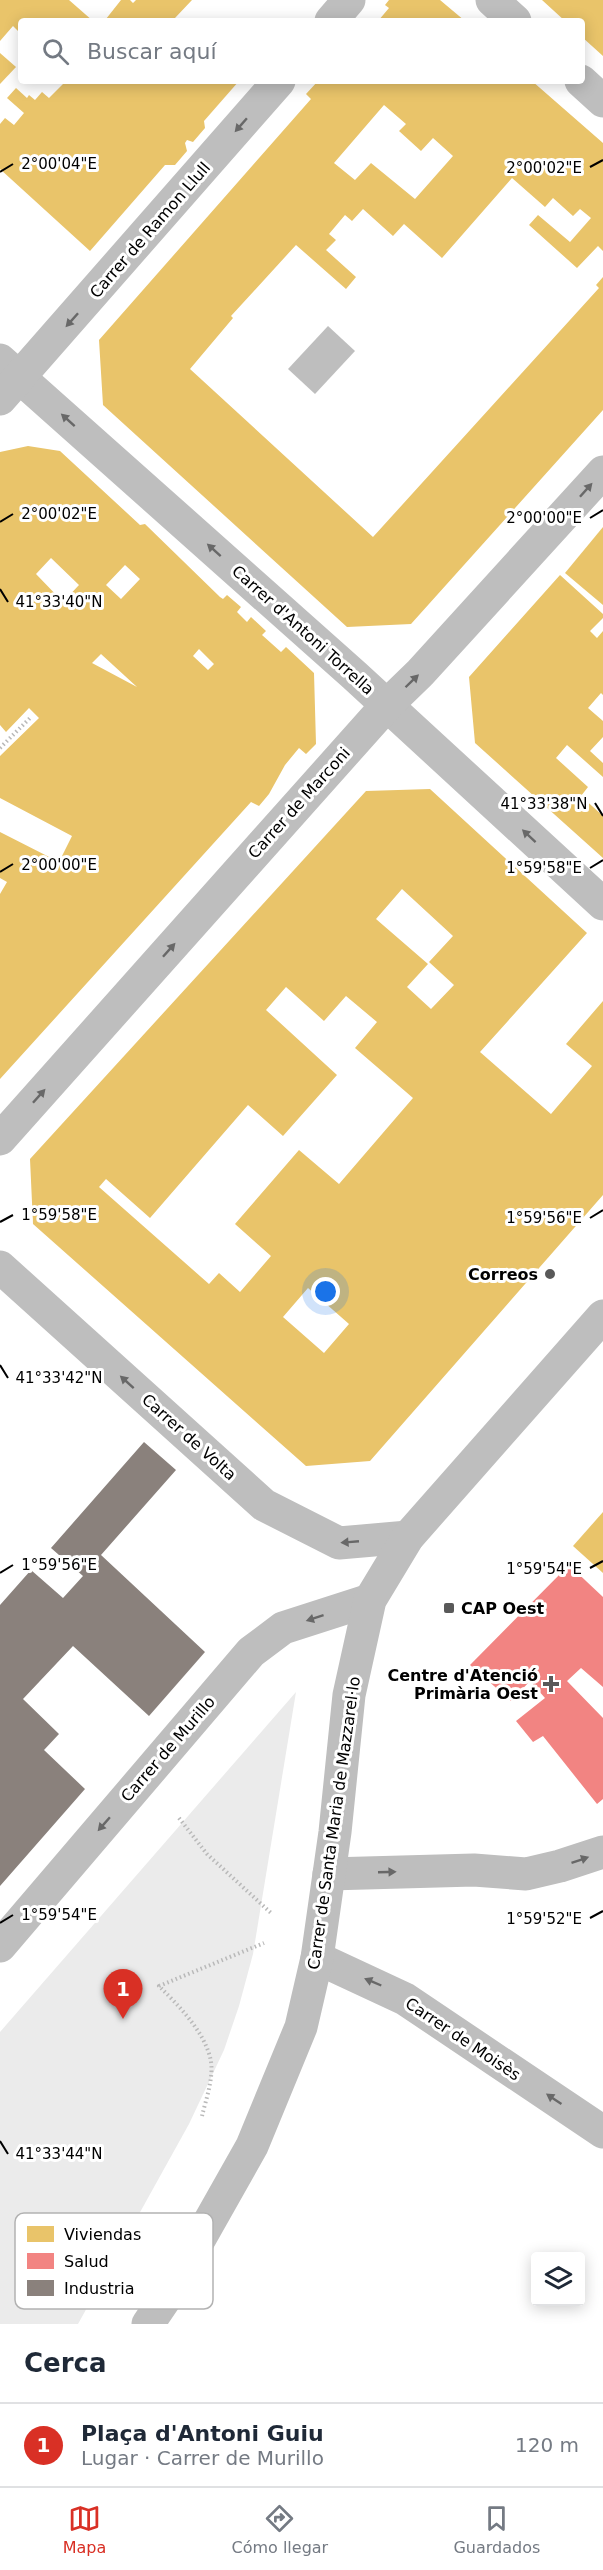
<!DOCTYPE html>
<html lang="es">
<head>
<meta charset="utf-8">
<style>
  body { margin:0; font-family:"DejaVu Sans",sans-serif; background:#f6f6f7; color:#1f2937 }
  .controls { position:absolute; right:18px; bottom:18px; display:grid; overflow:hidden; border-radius:6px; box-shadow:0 3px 15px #0003 }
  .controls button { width:54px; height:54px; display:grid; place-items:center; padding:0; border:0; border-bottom:2px solid #e0e1e3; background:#fff; color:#1f2937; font:30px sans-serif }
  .you { position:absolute; left:326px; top:1292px; width:21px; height:21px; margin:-15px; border:4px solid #fff; border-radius:50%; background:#1a73e8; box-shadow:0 0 0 9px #1a73e833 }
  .badge { display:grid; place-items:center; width:39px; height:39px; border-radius:50%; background:#d93025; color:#fff; font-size:20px; font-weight:700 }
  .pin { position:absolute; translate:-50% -50px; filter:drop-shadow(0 2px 3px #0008) }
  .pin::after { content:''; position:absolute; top:32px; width:21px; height:18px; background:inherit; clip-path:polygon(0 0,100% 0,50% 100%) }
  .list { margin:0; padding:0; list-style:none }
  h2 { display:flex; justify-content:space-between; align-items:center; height:78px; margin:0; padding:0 24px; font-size:26px }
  h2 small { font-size:20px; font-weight:400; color:#747a83 }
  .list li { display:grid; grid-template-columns:39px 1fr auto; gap:18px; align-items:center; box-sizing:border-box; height:84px; padding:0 24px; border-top:2px solid #e0e1e3 }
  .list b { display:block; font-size:22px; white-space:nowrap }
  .list p { margin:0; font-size:20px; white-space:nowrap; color:#747a83 }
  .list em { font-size:20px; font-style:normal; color:#747a83 }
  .icon { flex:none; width:33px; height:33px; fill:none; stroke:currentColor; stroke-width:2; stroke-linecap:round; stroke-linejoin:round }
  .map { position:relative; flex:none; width:603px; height:2324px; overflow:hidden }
  .search { position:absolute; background:#fff; box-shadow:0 3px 15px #0003; left:18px; right:18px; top:18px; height:66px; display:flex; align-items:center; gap:15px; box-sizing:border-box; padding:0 21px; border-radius:6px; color:#747a83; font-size:22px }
  .sheet { height:162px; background:#fff }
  nav { display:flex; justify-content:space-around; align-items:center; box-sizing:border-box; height:84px; border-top:2px solid #e0e1e3; background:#fff; font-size:16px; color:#747a83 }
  nav a { display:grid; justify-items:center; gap:3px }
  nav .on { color:#d93025 }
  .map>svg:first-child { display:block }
  .green { fill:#ebebeb }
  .water { fill:#bebebe }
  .homes { fill:#e9c46a; fill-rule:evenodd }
  .health { fill:#f28482 }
  .industry { fill:#8a817c }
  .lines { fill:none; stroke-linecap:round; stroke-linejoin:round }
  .path { stroke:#b9b9b9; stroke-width:4; stroke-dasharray:1.5 3; stroke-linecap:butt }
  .minor { stroke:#bebebe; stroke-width:33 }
  .oneway { fill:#686868 }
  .ticks { fill:none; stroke:#000; stroke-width:2 }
  .poi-dot { fill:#595959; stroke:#fff; stroke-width:2 }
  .labels { text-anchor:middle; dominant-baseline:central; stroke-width:6; stroke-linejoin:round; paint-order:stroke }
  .street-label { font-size:16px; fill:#000; stroke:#fff }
  .poi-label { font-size:16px; font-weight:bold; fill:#000; stroke:#fff; text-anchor:end }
  .key { fill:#fff; stroke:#b2b2b2; stroke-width:1.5 }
  .key-label { font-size:16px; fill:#000 }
  .ticks-label { font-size:15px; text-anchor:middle; fill:#000; stroke:#fff; stroke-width:6; stroke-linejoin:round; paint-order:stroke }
</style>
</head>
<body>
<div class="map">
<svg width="603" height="2324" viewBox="0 0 603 2324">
  <rect width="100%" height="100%" fill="#fff"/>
  <path class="green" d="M 296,1692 L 253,1954 L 239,2006 L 224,2050 L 189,2124 L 78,2324 L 0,2324 L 0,2032 Z"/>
  <path class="water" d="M 328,326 L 355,351 L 315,394 L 288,369 Z"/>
  <g class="homes">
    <path d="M 0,0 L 69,0 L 93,21 L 21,21 L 21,34 L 13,26 L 0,41 Z"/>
    <path d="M 121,0 L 130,0 L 133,3 L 136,0 L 192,0 L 175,18 L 178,21 L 108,21 L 106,19 Z"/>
    <path d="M 389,0 L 440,0 L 465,21 L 378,21 L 389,8 L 385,5 Z"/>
    <path d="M 542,0 L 603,0 L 603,56 L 582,37 L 582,21 L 565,21 Z"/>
    <path d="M 0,53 L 16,67 L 0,84 Z"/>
    <path d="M 66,81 L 239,81 L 204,121 L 205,128 L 193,142 L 187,140 L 185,143 L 187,151 L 175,165 L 165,165 L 90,251 L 0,169 L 0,124 L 5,118 L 14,125 L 24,113 L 7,98 L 16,88 L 27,98 L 29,95 L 35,100 L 42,92 L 49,98 Z"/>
    <path d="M 318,81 L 532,81 L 603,143 L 603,251 L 598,246 L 577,268 L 529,225 L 538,215 L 570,242 L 591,218 L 580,209 L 573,216 L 553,198 L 545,207 L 512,178 L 442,258 L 404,224 L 393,236 L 363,209 L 352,221 L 345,215 L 329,234 L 336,240 L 326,250 L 356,277 L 346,289 L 296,245 L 231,316 L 233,318 L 190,369 L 373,537 L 599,288 L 596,285 L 603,277 L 603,410 L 411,624 L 347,627 L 103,405 L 99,340 L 311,99 L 306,94 ZM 384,105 L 406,124 L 399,131 L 421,151 L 433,138 L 453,156 L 415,199 L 371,163 L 355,180 L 334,163 Z"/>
    <path d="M 28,446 L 60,451 L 140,525 L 145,524 L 220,597 L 223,599 L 227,595 L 241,607 L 237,612 L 247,622 L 251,617 L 266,631 L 262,635 L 281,652 L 286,647 L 314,673 L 316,744 L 306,754 L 299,748 L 285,765 L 269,794 L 259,806 L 251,802 L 0,1079 L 0,894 L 7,882 L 0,878 L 0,832 L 59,862 L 72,836 L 0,798 L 0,756 L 39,718 L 29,708 L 6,732 L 0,725 L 0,452 ZM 51,558 L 79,585 L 63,602 L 36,574 ZM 125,565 L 140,579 L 121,599 L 106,585 ZM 199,649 L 214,664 L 208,670 L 193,656 ZM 101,654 L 137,687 L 92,663 Z"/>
    <path d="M 603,527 L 603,605 L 565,573 Z"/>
    <path d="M 560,575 L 603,614 L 603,618 L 590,631 L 597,638 L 603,631 L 603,695 L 601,693 L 588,708 L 603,721 L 603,737 L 590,751 L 603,763 L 603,777 L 567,745 L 556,758 L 588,787 L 581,796 L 603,816 L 603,858 L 475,743 L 469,677 Z"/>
    <path d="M 430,789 L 587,933 L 480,1052 L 551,1114 L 592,1066 L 566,1044 L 603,1001 L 603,1195 L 370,1461 L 306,1466 L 33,1224 L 30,1159 L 366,791 ZM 402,889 L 453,936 L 429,962 L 454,985 L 431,1009 L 407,987 L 428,964 L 376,919 ZM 286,987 L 324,1021 L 346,996 L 377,1022 L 355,1048 L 413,1098 L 339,1184 L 299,1150 L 235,1224 L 271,1256 L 240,1292 L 219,1273 L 209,1284 L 99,1187 L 106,1179 L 150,1218 L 248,1105 L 283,1136 L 337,1075 L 266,1010 ZM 308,1288 L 349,1324 L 324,1353 L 283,1317 Z"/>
    <path d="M 603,1512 L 603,1573 L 573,1546 Z"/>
  </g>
  <path class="health" d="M 569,1565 L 603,1597 L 603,1687 L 581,1668 L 567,1681 L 603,1718 L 603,1799 L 597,1804 L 543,1736 L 533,1742 L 516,1721 L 545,1698 L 530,1681 L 511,1701 L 470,1665 Z"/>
  <path class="industry" d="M 144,1442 L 176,1470 L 101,1555 L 205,1652 L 149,1716 L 73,1646 L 23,1699 L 59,1734 L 44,1750 L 85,1789 L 0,1886 L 0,1605 L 31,1570 L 63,1598 L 83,1576 L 51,1548 Z"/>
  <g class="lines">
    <g class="path">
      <path d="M 0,748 L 30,718"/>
      <path d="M 179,1818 L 207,1854 L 271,1913"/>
      <path d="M 202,2116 C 206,2099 215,2075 210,2057 C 203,2030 178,2005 159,1986 L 264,1943"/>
    </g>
    <g class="minor">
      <path d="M 492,0 L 515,21"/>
      <path d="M 331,21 L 349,0"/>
      <path d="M 581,81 L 603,101"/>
      <path d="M 0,360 L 354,675 L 603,904"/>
      <path d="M 0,399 L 279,81"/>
      <path d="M 0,1139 L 387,705 L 420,673 L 603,472"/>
      <path d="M 0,1267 L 264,1505 L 339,1543 L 408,1537"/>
      <path d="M 329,1874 L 474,1870 L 526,1874 L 560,1866 L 603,1852"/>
      <path d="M 0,1946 L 251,1652 L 283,1628 L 370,1600"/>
      <path d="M 317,1958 L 405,1999 L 603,2132"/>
      <path d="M 148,2324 L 169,2293 L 252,2146 L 301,2027 L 317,1958 L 335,1832 L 349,1695 L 370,1600 L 408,1537 L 603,1316"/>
    </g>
  </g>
  <defs><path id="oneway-solid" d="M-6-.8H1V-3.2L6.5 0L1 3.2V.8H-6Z" transform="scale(1.5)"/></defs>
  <g class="oneway">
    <use href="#oneway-solid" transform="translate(241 125) rotate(131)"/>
    <use href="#oneway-solid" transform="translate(72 320) rotate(132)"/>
    <use href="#oneway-solid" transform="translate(68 420) rotate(-138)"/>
    <use href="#oneway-solid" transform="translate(586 490) rotate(-48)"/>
    <use href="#oneway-solid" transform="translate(214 550) rotate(-138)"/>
    <use href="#oneway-solid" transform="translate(412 681) rotate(-44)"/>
    <use href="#oneway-solid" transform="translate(529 836) rotate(-137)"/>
    <use href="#oneway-solid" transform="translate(169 950) rotate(-48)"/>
    <use href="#oneway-solid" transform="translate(39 1096) rotate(-48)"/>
    <use href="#oneway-solid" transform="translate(127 1382) rotate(-138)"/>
    <use href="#oneway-solid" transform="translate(350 1542) rotate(175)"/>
    <use href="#oneway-solid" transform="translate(315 1618) rotate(162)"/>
    <use href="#oneway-solid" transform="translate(104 1824) rotate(131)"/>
    <use href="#oneway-solid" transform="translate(580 1860) rotate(-19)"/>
    <use href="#oneway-solid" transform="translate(387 1872) rotate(-2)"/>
    <use href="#oneway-solid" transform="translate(373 1982) rotate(-157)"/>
    <use href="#oneway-solid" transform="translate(554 2099) rotate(-146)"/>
  </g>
  <path class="ticks" d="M 590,167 L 603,160M 0,172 L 13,164M 590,518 L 603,510M 0,522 L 13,514M 0,589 L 8,602M 595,803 L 603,816M 590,868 L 603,860M 0,872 L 13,864M 590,1218 L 603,1210M 0,1222 L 13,1215M 0,1365 L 8,1378M 590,1568 L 603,1561M 0,1573 L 13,1565M 590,1918 L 603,1911M 0,1923 L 13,1915M 0,2141 L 8,2154"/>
  <g class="poi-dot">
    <circle cx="550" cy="1274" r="6"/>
    <rect x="443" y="1602" width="12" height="12" rx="3"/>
    <path d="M548 1675h6v6h6v6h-6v6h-6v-6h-6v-6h6z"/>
  </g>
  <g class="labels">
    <g class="street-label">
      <text transform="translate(150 230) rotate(-49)">Carrer de Ramon Llull</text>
      <text transform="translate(303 630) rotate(42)">Carrer d'Antoni Torrella</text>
      <text transform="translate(299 803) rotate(-48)">Carrer de Marconi</text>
      <text transform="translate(189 1437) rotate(42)">Carrer de Volta</text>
      <text transform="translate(168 1749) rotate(-49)">Carrer de Murillo</text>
      <text transform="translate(334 1823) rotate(-82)">Carrer de Santa Maria de Mazzarel·lo</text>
      <text transform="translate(463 2039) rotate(34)">Carrer de Moisès</text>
    </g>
    <g class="poi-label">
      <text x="538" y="1274">Correos</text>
      <text x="461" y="1608" text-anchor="start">CAP Oest</text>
      <text x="538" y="1675">Centre d'Atenció<tspan x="538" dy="18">Primària Oest</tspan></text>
    </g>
  </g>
  <rect x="15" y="2213" width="198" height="96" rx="9" class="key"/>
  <rect x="27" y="2226" width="27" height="16" fill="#e9c46a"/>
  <rect x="27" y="2253" width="27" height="16" fill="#f28482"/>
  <rect x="27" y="2280" width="27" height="16" fill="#8a817c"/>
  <g class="key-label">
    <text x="64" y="2240">Viviendas</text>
    <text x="64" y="2267">Salud</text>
    <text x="64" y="2294">Industria</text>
  </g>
  <g class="ticks-label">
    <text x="59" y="169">2°00'04"E</text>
    <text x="544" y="173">2°00'02"E</text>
    <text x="59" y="519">2°00'02"E</text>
    <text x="544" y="523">2°00'00"E</text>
    <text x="59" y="607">41°33'40"N</text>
    <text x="544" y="809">41°33'38"N</text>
    <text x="59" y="870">2°00'00"E</text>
    <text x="544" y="873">1°59'58"E</text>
    <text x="59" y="1220">1°59'58"E</text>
    <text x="544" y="1223">1°59'56"E</text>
    <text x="59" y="1383">41°33'42"N</text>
    <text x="59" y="1570">1°59'56"E</text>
    <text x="544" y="1574">1°59'54"E</text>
    <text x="59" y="1920">1°59'54"E</text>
    <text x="544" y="1924">1°59'52"E</text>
    <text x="59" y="2159">41°33'44"N</text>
  </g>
</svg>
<div class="controls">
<button><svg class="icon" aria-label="layers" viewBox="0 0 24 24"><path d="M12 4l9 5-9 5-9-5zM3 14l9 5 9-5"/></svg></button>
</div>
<div class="you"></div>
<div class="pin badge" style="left:123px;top:2019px">1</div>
<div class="search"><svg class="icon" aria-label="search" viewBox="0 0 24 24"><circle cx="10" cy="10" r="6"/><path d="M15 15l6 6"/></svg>Buscar aquí</div>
</div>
<section class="sheet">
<h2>Cerca<small></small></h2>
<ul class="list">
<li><span class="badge">1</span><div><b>Plaça d'Antoni Guiu</b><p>Lugar · Carrer de Murillo</p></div><em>120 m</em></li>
</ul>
</section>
<nav>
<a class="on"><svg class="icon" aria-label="map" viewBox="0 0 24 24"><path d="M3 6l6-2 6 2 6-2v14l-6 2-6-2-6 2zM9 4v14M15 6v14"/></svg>Mapa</a>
<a><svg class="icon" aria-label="directions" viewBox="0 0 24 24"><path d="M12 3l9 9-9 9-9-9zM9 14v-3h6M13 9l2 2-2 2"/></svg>Cómo llegar</a>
<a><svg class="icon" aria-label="saved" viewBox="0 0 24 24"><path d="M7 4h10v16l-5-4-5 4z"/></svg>Guardados</a>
</nav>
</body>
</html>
